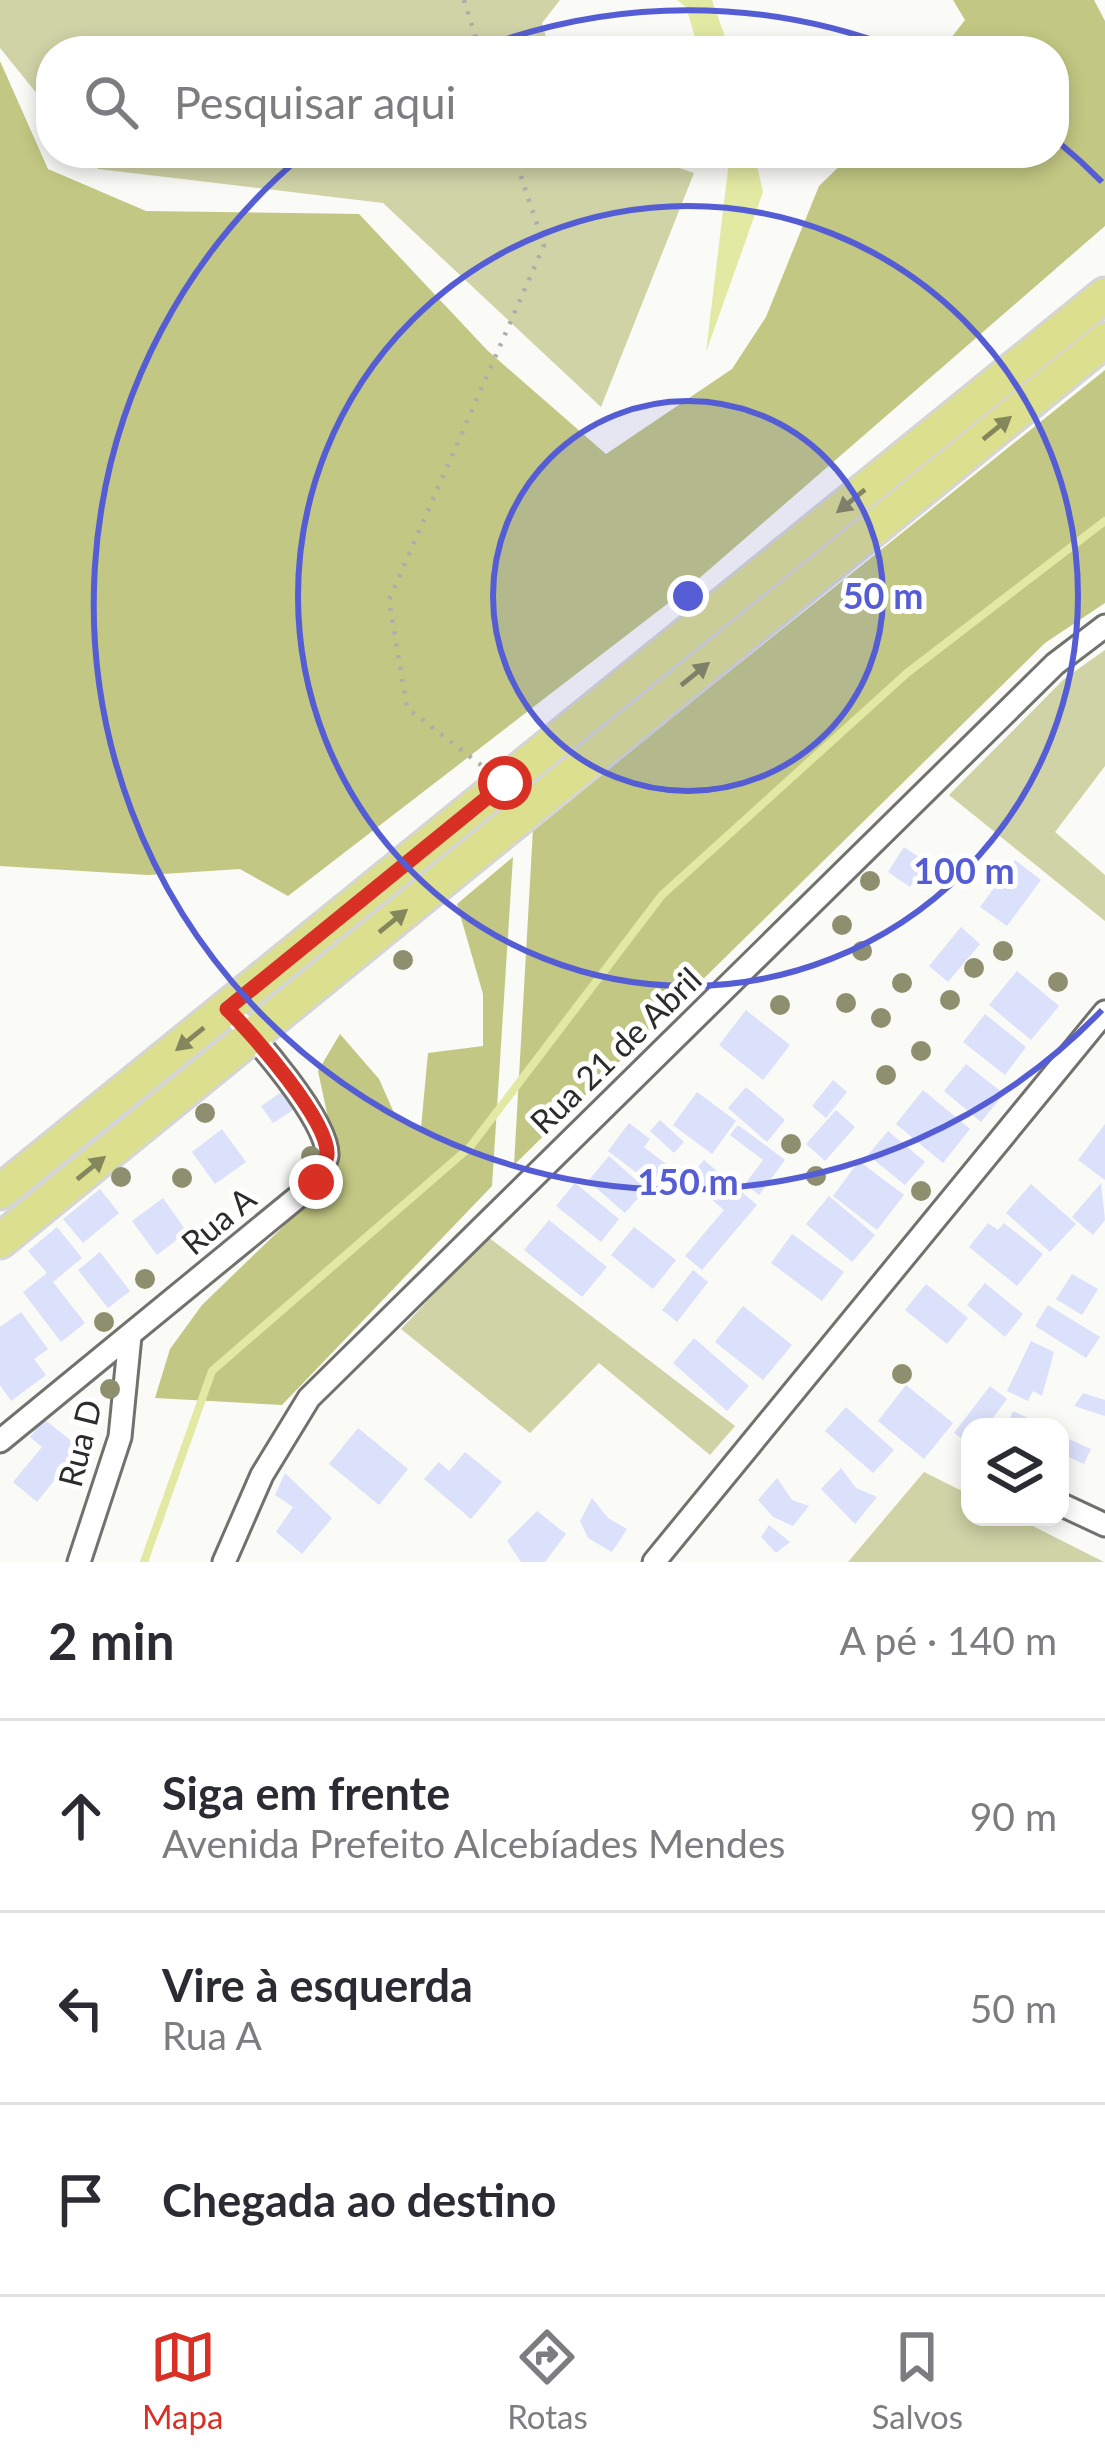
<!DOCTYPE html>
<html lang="pt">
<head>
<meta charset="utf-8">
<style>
  body { margin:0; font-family:Lato,sans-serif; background:#f2f2f3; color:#2b2b33 }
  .controls { position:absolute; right:36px; bottom:36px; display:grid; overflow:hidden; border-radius:24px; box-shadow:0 6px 18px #0003 }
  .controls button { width:108px; height:108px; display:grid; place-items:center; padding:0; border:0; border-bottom:3px solid #e1e1e2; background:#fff; color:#2b2b33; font:60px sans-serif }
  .stop { position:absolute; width:36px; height:36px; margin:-27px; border:9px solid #d93025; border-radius:50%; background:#fff }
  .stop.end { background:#d93025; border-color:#fff; box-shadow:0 3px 12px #0008 }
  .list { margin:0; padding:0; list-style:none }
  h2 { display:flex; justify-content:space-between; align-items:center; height:156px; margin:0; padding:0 48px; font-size:51px }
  h2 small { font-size:39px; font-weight:400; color:#7c7c81 }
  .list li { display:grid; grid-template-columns:78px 1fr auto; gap:36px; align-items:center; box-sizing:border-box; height:192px; padding:0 48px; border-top:3px solid #e1e1e2 }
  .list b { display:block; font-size:45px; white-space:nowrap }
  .list p { margin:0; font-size:39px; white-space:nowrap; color:#7c7c81 }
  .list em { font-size:39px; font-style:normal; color:#7c7c81 }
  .icon { flex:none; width:66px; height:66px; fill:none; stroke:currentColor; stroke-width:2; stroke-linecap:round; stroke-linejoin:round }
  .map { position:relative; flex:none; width:1105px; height:1562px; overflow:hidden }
  .search { position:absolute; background:#fff; box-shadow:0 6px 18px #0003; left:36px; right:36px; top:36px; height:132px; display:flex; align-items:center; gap:30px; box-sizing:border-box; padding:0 42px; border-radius:48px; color:#7c7c81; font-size:45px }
  .sheet { height:732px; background:#fff }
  nav { display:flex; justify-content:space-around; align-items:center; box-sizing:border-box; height:168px; border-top:3px solid #e1e1e2; background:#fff; font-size:33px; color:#7c7c81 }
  nav a { display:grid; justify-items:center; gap:6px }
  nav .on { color:#d93025 }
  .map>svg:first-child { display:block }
  .green { fill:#cfd3a6 }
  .forest { fill:#c2c783 }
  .water { fill:#e2e9a3 }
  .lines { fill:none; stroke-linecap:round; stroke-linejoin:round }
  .stream { stroke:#e2e9a3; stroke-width:8 }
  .building { fill:#dbe1fb }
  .minor-casing { stroke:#71716e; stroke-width:27 }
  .primary-casing { stroke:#d5d5d5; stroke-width:39 }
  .path { stroke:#adadaa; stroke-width:4.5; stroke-dasharray:3 9; stroke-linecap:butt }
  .minor { stroke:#fff; stroke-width:21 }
  .primary { stroke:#dbdf8e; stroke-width:33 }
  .tree { fill:#8e8f6f }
  .oneway { fill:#84865c }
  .route { stroke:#d93025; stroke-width:15 }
  .ring { fill:none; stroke:#555dd4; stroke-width:6 }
  .labels { text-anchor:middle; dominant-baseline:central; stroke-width:10; stroke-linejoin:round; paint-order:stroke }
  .street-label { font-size:33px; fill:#2c2c2b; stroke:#fff }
  .centre { fill:#555dd4; stroke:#fff; stroke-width:6 }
  .ring-label { font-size:36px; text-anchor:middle; font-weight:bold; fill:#555dd4; stroke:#fff; stroke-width:10; stroke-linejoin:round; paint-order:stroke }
</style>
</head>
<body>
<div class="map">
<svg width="1105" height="1562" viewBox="0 0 1105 1562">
  <rect width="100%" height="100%" fill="#fafaf6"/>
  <g class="green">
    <path d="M 0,0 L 560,0 L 542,23 L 550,51 L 51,51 L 51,111 L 0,48 Z"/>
    <path d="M 85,153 L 636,153 L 694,173 L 601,407 L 383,203 L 98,169 Z"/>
    <path d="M 1105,650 L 1105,766 L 1055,832 L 1105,875 L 1105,921 L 949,795 L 1064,679 Z"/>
    <path d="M 488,1237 L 735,1426 L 710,1455 L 599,1363 L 530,1433 L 401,1329 Z"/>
    <path d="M 924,1472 L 970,1495 L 970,1517 L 1015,1517 L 1104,1562 L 848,1562 Z"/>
  </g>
  <g class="forest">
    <path d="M 953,0 L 1094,0 L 1105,21 L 1105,226 L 688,588 L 288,896 L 240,869 L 148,875 L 0,866 L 0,61 L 48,169 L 146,211 L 359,214 L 488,351 L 606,454 L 732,369 L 766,317 L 819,186 L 853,153 L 1054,153 L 1054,51 L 941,51 L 965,20 Z"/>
    <path d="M 1105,370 L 1105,603 L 1045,643 L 514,1165 L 533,829 Z"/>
    <path d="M 513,857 L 492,1186 L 282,1405 L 155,1398 L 170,1349 L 202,1305 L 320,1191 L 334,1146 L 318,1071 L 340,1034 L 379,1079 L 395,1115 L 421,1128 L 428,1053 L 483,1046 L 483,994 L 457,904 Z"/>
  </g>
  <g class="water">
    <path d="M 677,0 L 712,0 L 730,51 L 699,51 L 686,7 Z"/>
    <path d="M 730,153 L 754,153 L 763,192 L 706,352 Z"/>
  </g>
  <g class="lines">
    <path class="stream" d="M 144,1562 L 212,1371 L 470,1147 L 662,895 L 907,673 L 1105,521"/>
  </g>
  <g class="building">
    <path d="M 904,847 L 926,862 L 910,887 L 888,872 Z"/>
    <path d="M 1015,860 L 1041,880 L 1007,926 L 980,907 Z"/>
    <path d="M 961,927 L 980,944 L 948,982 L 929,966 Z"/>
    <path d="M 1017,971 L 1059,1006 L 1031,1040 L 989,1005 Z"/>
    <path d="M 746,1010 L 790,1045 L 763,1080 L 719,1045 Z"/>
    <path d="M 985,1014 L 1026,1047 L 1005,1075 L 963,1042 Z"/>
    <path d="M 966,1064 L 1004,1094 L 981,1122 L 944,1091 Z"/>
    <path d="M 833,1080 L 847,1092 L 826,1118 L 812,1106 Z"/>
    <path d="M 746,1087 L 785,1120 L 767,1142 L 728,1108 Z"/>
    <path d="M 923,1090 L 970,1129 L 943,1163 L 896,1124 Z"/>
    <path d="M 283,1091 L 295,1109 L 273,1123 L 261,1106 Z"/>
    <path d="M 697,1092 L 736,1121 L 712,1154 L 673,1125 Z"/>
    <path d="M 836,1110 L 855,1127 L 825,1161 L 806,1144 Z"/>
    <path d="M 660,1120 L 684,1142 L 674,1153 L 650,1131 Z"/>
    <path d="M 629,1123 L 650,1139 L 644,1147 L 683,1177 L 673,1190 L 650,1173 L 646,1180 L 608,1151 Z"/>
    <path d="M 1105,1124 L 1105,1180 L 1078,1160 Z"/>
    <path d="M 738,1125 L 785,1160 L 759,1195 L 745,1184 L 763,1160 L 730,1135 Z"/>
    <path d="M 222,1129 L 246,1162 L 215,1184 L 192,1152 Z"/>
    <path d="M 888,1131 L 925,1162 L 905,1185 L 868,1155 Z"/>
    <path d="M 609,1156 L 646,1189 L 625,1213 L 588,1181 Z"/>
    <path d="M 704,1160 L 757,1205 L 702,1270 L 685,1256 L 724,1210 L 688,1179 Z"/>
    <path d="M 859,1161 L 904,1195 L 877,1230 L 833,1196 Z"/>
    <path d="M 575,1183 L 619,1219 L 601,1242 L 556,1206 Z"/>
    <path d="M 1101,1183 L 1105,1220 L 1093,1235 L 1072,1217 Z"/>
    <path d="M 1031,1184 L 1076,1224 L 1050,1252 L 1006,1213 Z"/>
    <path d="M 100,1189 L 119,1213 L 83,1243 L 63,1219 Z"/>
    <path d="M 829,1196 L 875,1235 L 852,1262 L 806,1224 Z"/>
    <path d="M 163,1198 L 187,1232 L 157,1255 L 132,1221 Z"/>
    <path d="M 549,1220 L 607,1267 L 582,1297 L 524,1250 Z"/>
    <path d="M 988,1223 L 998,1230 L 1004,1223 L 1043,1254 L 1017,1286 L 969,1247 Z"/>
    <path d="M 57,1227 L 82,1258 L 53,1282 L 85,1323 L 61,1342 L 23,1292 L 47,1273 L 28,1251 Z"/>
    <path d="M 634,1227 L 676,1260 L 653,1289 L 611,1255 Z"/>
    <path d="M 792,1234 L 844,1272 L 822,1301 L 771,1263 Z"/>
    <path d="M 100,1252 L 130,1291 L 108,1308 L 78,1270 Z"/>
    <path d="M 693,1270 L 708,1282 L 677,1322 L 662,1310 Z"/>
    <path d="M 1072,1274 L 1098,1289 L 1082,1315 L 1056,1299 Z"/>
    <path d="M 985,1283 L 1023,1314 L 1005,1337 L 967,1305 Z"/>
    <path d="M 926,1284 L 968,1318 L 947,1344 L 905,1310 Z"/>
    <path d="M 1048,1305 L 1100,1337 L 1086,1358 L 1035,1326 Z"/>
    <path d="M 743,1306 L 792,1345 L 763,1380 L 715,1342 Z"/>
    <path d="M 21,1312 L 48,1349 L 34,1359 L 46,1375 L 11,1401 L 0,1385 L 0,1327 Z"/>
    <path d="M 694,1338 L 749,1386 L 727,1411 L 673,1363 Z"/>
    <path d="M 1031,1341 L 1054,1352 L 1042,1396 L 1033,1391 L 1028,1401 L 1007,1391 Z"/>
    <path d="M 906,1385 L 953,1423 L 924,1459 L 878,1421 Z"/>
    <path d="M 990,1386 L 1007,1399 L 986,1427 L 970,1427 L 970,1445 L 954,1433 Z"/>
    <path d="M 1083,1393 L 1105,1400 L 1105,1416 L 1074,1406 Z"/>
    <path d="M 846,1407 L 894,1450 L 873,1473 L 825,1431 Z"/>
    <path d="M 1013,1411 L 1037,1422 L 1035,1427 L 1006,1427 Z"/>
    <path d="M 44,1419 L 80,1448 L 37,1502 L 13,1482 L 42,1447 L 30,1437 Z"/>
    <path d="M 358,1428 L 408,1469 L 379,1505 L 329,1464 Z"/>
    <path d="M 1060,1435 L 1091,1449 L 1084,1464 L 1060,1453 Z"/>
    <path d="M 465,1452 L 502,1482 L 471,1519 L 424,1479 L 439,1462 L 449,1471 Z"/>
    <path d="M 841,1468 L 856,1488 L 877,1497 L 855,1524 L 821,1489 Z"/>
    <path d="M 285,1473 L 332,1518 L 302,1554 L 276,1532 L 293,1507 L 275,1495 Z"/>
    <path d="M 777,1478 L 792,1500 L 809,1506 L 793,1526 L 773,1517 L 758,1500 Z"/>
    <path d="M 592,1498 L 608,1518 L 627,1529 L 612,1552 L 588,1538 L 580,1521 Z"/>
    <path d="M 537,1511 L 566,1534 L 545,1562 L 521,1562 L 507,1541 Z"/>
    <path d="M 769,1525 L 790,1542 L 776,1553 L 761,1537 Z"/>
  </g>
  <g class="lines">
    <defs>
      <g id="minor">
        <path d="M 0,1441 L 316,1182 C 319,1175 326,1163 327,1156 C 330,1122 251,1032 227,1009"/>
        <path d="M 1060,1504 L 1105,1525"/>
        <path d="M 79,1562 L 120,1437 L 130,1336"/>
        <path d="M 224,1562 L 262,1475 L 309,1398 L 1055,664 L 1105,626"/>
        <path d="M 654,1562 L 1105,1012"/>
      </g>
      <g id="primary">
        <path d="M 0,1192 L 1105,295"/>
        <path d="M 0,1241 L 1105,340"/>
      </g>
    </defs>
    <use href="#minor" class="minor-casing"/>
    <use href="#primary" class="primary-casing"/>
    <g class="path">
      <path d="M 464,0 L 480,51"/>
      <path d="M 481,765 L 407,708 L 389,600 L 544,245 L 513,153"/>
    </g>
    <use href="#minor" class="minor"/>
    <use href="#primary" class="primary"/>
  </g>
  <g class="tree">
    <circle cx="870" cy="881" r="10"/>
    <circle cx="842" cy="925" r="10"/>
    <circle cx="862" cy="951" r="10"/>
    <circle cx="1003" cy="951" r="10"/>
    <circle cx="403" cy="960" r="10"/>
    <circle cx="974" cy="968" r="10"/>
    <circle cx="1058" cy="982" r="10"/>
    <circle cx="902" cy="983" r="10"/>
    <circle cx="950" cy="1000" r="10"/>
    <circle cx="846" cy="1003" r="10"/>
    <circle cx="780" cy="1005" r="10"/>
    <circle cx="881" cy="1018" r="10"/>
    <circle cx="921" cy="1051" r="10"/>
    <circle cx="886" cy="1075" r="10"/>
    <circle cx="205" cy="1113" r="10"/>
    <circle cx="791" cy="1144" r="10"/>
    <circle cx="311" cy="1156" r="10"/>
    <circle cx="816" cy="1176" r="10"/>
    <circle cx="121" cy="1177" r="10"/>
    <circle cx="182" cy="1178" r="10"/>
    <circle cx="921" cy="1191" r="10"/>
    <circle cx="145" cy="1279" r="10"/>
    <circle cx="104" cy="1322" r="10"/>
    <circle cx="902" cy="1374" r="10"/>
    <circle cx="110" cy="1389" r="10"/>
  </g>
  <defs><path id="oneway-solid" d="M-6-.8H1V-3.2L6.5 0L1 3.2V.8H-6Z" transform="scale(3)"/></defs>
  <g class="oneway">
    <use href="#oneway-solid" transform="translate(997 428) rotate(-39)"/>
    <use href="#oneway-solid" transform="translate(851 501) rotate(141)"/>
    <use href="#oneway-solid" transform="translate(695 674) rotate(-39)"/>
    <use href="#oneway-solid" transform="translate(393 921) rotate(-39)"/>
    <use href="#oneway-solid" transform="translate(190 1039) rotate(141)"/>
    <use href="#oneway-solid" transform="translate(91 1168) rotate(-39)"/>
  </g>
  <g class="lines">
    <path class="route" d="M 316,1182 C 319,1174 326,1163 327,1155 C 330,1122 251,1032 227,1009 L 505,783"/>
  </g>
  <circle cx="688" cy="596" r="195" fill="#555dd4" fill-opacity=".12"/>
  <g class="ring">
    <circle cx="688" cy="596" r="195"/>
    <circle cx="688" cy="596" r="390"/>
    <path d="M1102 1010A586 586 0 1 1 304 154M473 51A586 586 0 0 1 903 51M1057 141A586 586 0 0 1 1102 182"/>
  </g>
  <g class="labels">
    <g class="street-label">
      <text transform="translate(615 1050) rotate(-44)">Rua 21 de Abril</text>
      <text transform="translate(218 1220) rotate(-40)">Rua A</text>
      <text transform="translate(79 1443) rotate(-76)">Rua D</text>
    </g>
  </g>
  <circle cx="688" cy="596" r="18" class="centre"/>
  <g class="ring-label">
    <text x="883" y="609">50 m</text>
    <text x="964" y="884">100 m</text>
    <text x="688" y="1195">150 m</text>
  </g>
</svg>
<div class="controls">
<button><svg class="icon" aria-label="layers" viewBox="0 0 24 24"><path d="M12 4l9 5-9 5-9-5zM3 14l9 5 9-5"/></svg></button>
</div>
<div class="stop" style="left:505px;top:783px"></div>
<div class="stop end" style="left:316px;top:1182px"></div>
<div class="search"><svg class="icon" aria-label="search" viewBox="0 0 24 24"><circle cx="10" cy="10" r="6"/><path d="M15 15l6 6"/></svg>Pesquisar aqui</div>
</div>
<section class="sheet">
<h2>2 min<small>A pé · 140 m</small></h2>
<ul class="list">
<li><svg class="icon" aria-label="ahead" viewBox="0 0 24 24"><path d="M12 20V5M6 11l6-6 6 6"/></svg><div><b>Siga em frente</b><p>Avenida Prefeito Alcebíades Mendes</p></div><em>90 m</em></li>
<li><svg class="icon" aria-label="left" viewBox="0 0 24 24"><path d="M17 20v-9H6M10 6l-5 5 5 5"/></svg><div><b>Vire à esquerda</b><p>Rua A</p></div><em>50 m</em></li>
<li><svg class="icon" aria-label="arrive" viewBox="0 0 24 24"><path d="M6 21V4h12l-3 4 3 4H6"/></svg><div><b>Chegada ao destino</b></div></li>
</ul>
</section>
<nav>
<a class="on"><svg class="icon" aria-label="map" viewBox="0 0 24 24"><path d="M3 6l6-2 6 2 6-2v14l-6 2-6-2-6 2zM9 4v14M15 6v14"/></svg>Mapa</a>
<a><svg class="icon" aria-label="directions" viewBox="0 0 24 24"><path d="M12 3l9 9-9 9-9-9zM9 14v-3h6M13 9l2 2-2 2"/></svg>Rotas</a>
<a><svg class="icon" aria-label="saved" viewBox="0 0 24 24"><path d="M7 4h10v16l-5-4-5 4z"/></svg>Salvos</a>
</nav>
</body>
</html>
